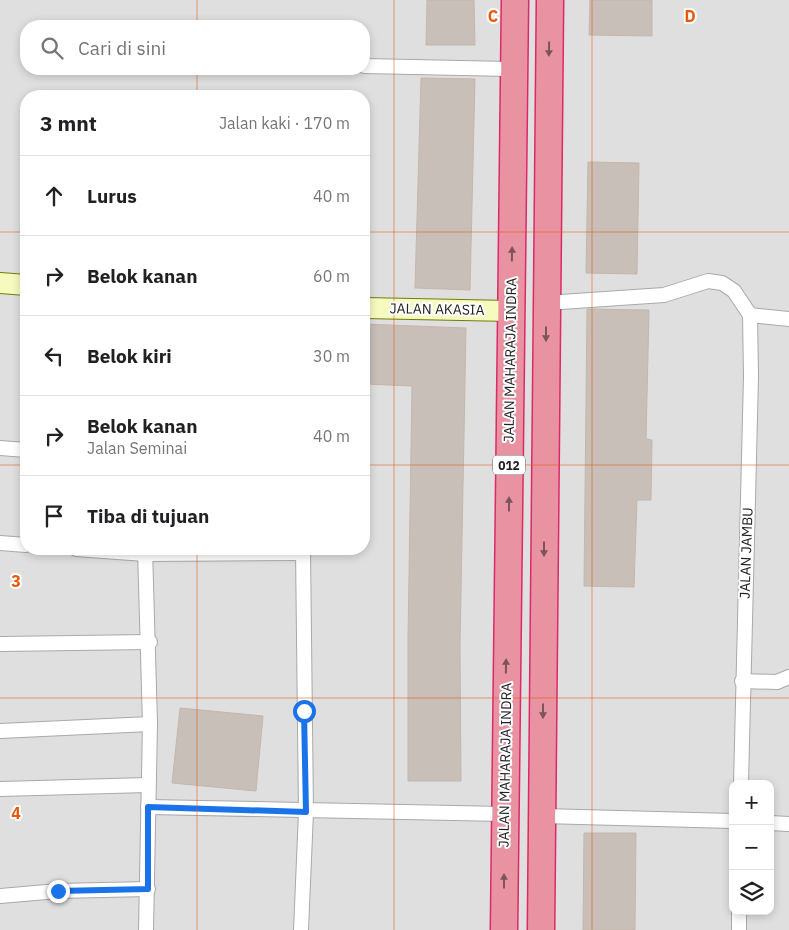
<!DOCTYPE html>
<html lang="id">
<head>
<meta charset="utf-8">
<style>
  body { margin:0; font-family:"IBM Plex Sans",sans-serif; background:#f2f2f2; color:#202124 }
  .controls { position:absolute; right:15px; bottom:15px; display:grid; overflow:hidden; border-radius:10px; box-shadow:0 2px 8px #0003 }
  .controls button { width:45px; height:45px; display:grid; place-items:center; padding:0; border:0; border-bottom:1px solid #e0e0e0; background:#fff; color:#202124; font:25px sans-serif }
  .stop { position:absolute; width:15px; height:15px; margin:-11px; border:4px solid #1a73e8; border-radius:50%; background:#fff }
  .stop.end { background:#1a73e8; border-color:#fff; box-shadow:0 1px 5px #0008 }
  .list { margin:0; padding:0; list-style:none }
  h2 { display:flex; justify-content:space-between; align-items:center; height:65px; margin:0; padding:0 20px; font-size:21px }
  h2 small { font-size:16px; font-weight:400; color:#757577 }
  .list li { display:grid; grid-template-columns:32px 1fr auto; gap:15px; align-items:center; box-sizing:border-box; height:80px; padding:0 20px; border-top:1px solid #e0e0e0 }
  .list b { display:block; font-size:19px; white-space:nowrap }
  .list p { margin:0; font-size:16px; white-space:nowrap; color:#757577 }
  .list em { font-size:16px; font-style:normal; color:#757577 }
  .icon { flex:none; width:28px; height:28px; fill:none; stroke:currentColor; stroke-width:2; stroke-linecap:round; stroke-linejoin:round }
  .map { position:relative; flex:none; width:789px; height:930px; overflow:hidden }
  .search { position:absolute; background:#fff; box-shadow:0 2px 8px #0003; left:20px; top:20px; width:350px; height:55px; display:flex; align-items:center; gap:12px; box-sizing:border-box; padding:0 18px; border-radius:20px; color:#757577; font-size:19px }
  .panel { position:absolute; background:#fff; box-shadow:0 2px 8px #0003; left:20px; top:90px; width:350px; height:465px; border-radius:20px }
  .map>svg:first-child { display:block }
  .residential { fill:#e0dfdf; fill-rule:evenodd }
  .building { fill:#c7bfb8; stroke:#c4b6ab }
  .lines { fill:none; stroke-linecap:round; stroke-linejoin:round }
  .street-casing { stroke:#a9a9a9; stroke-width:16 }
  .secondary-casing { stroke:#707d05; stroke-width:22 }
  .highway-casing { stroke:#dc2a67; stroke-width:29 }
  .street { stroke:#fff; stroke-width:14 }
  .secondary { stroke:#f7fabf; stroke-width:20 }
  .highway { stroke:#e892a2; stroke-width:26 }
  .oneway { fill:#7b545c }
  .route { stroke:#1a73e8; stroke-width:6 }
  .grid { fill:none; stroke:#e8590c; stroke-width:1; stroke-opacity:0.55 }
  .labels { text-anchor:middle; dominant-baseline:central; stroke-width:4; stroke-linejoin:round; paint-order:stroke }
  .shield { fill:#fff; stroke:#646464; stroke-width:1 }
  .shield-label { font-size:12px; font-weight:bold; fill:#222 }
  .street-label { font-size:14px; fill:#222; stroke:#fff }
  .grid-label { font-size:16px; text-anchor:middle; font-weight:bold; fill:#e8590c; stroke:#fff; stroke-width:4; stroke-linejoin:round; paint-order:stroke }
</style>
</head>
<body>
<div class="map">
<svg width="789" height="930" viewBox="0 0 789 930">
  <rect width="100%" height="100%" fill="#f2efe9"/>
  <path class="residential" d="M 0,0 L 789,0 L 789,930 L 0,930 ZM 26,26 L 364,26 L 364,69 L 26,69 ZM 26,96 L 364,96 L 364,549 L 26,549 ZM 733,784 L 770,784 L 770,911 L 733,911 Z"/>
  <g class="building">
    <path d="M 427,0 L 474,0 L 475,45 L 426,45 Z"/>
    <path d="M 590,0 L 652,0 L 652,36 L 589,35 Z"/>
    <path d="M 421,78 L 475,79 L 470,290 L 415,288 Z"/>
    <path d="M 588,162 L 639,163 L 637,274 L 586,273 Z"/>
    <path d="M 587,309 L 649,310 L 646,439 L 652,440 L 651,500 L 637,500 L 634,587 L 584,586 Z"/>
    <path d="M 364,324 L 466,328 L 460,646 L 461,781 L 408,781 L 408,638 L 412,386 L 364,384 Z"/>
    <path d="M 180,708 L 263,716 L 256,791 L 172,783 Z"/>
    <path d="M 584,833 L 636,833 L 635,930 L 583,930 Z"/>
  </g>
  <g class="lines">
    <defs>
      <g id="street">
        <path d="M 364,66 L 515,69"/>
        <path d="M 546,303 L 664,295 L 708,281 L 722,283 L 734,291 L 750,315 L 751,376 L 741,784"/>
        <path d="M 750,315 L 789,319"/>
        <path d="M 0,448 L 26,450"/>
        <path d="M 0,543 L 26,545"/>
        <path d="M 76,549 L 145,554 L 302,553"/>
        <path d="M 145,549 L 150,724 L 146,930"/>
        <path d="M 0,644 L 150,642"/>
        <path d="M 742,681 L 777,682 L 789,677"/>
        <path d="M 0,731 L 150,724"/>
        <path d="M 0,789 L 148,785"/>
        <path d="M 148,807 L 504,814"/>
        <path d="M 542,816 L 733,821"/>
        <path d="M 770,823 L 789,824"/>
        <path d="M 0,896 L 58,891 L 148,889"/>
        <path d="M 301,930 L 306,812 L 303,549"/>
        <path d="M 739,930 L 739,911"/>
      </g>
      <g id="secondary">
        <path d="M 0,283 L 26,285"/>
        <path d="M 364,308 L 510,311"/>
      </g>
      <g id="highway">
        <path d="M 504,930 L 515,0"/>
        <path d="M 541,930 L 550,0"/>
      </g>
    </defs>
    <use href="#street" class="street-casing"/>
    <use href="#secondary" class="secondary-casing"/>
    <use href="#highway" class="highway-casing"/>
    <use href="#street" class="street"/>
    <use href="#secondary" class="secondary"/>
    <use href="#highway" class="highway"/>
  </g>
  <defs><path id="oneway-solid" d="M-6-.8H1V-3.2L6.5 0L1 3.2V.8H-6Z" transform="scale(1.25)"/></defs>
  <g class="oneway">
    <use href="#oneway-solid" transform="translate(549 49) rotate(91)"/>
    <use href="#oneway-solid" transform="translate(512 254) rotate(-89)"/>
    <use href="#oneway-solid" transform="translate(546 334) rotate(90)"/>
    <use href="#oneway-solid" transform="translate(509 504) rotate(-90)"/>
    <use href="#oneway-solid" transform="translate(544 549) rotate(90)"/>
    <use href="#oneway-solid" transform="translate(506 666) rotate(-89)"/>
    <use href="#oneway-solid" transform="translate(543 711) rotate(90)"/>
    <use href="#oneway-solid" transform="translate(504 881) rotate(-90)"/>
  </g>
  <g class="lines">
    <path class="route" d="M 58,891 L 148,889 L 148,807 L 306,812 L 304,711"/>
  </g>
  <path class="grid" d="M 197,0 L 197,26M 394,0 L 394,930M 592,0 L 592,930M 197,69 L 197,96M 0,232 L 26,232M 364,232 L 789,232M 0,465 L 26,465M 364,465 L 789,465M 197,549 L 197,930M 0,698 L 789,698"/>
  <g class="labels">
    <rect class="shield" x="493" y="455.5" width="32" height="19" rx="4"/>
    <g class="shield-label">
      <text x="509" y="465">012</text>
    </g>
    <g class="street-label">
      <text transform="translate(437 309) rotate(1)">JALAN AKASIA</text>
      <text transform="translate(510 360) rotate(-89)">JALAN MAHARAJA INDRA</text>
      <text transform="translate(746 553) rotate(-88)">JALAN JAMBU</text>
      <text transform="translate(505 765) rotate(-89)">JALAN MAHARAJA INDRA</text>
    </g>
  </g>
  <g class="grid-label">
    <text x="493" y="22">C</text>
    <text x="690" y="22">D</text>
    <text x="16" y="587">3</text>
    <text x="16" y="819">4</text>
  </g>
</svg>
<div class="controls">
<button>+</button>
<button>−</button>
<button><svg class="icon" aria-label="layers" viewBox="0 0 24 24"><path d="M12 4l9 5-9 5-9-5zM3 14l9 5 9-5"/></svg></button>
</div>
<div class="stop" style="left:304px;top:711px"></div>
<div class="stop end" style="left:58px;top:891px"></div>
<div class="search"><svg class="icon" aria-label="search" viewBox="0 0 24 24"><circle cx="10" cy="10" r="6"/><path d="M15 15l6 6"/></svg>Cari di sini</div>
<section class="panel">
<h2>3 mnt<small>Jalan kaki · 170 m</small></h2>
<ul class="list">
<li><svg class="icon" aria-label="ahead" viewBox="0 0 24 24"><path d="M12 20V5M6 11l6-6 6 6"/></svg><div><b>Lurus</b></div><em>40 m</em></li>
<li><svg class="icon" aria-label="right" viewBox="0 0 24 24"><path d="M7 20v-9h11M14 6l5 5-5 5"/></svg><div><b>Belok kanan</b></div><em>60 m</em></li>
<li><svg class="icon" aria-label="left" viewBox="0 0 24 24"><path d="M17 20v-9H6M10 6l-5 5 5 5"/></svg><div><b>Belok kiri</b></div><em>30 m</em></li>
<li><svg class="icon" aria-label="right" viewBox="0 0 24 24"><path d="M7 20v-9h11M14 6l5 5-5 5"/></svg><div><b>Belok kanan</b><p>Jalan Seminai</p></div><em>40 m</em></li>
<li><svg class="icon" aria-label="arrive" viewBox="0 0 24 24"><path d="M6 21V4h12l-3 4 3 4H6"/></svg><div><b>Tiba di tujuan</b></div></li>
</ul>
</section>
</div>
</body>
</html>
